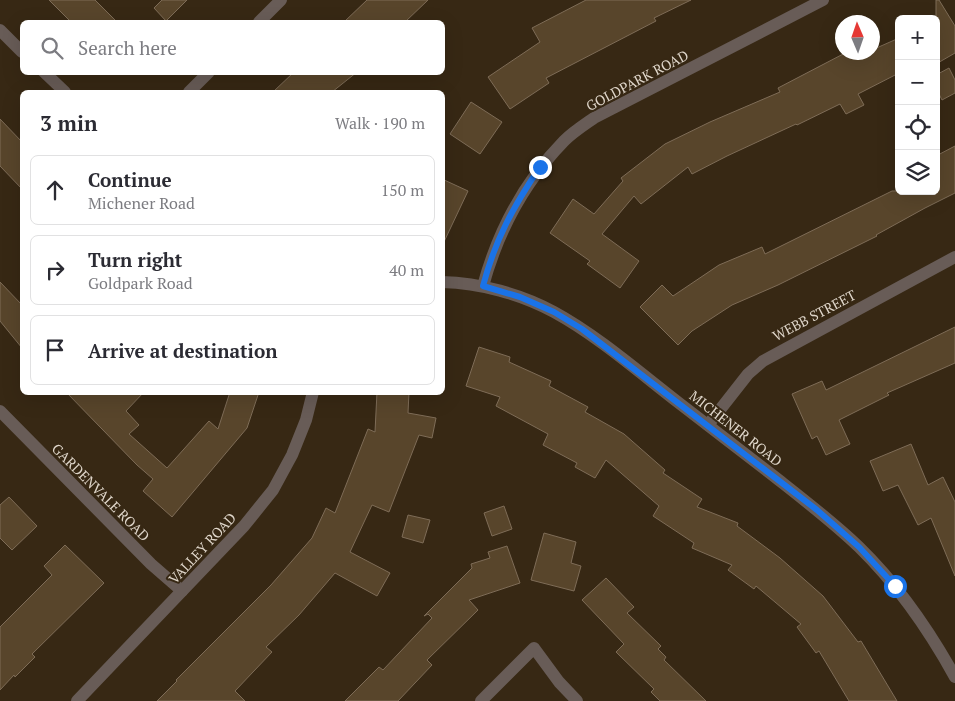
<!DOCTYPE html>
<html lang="en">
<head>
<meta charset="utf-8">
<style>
  body { margin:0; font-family:"PT Serif",serif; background:#f2f2f3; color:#2b2b33 }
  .controls { position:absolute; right:15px; top:15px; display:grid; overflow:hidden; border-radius:8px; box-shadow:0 5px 20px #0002 }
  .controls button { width:45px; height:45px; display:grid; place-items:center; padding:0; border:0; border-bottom:1px solid #e1e1e2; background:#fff; color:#2b2b33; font:25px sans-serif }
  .compass { position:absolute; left:835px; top:15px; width:45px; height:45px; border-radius:50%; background:#fff; box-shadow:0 5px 20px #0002; rotate:358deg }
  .stop { position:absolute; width:15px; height:15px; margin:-11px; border:4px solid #1a73e8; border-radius:50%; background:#fff }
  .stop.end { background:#1a73e8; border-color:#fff; box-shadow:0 1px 5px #0008 }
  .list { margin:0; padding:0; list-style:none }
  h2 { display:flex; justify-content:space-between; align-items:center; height:65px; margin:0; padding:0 20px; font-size:21px }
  h2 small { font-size:16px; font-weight:400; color:#7c7c81 }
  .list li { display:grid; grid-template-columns:32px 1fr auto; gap:15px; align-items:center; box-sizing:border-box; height:70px; margin:0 10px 10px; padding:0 10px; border:1px solid #e1e1e2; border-radius:8px }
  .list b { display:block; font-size:19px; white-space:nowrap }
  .list p { margin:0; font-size:16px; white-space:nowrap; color:#7c7c81 }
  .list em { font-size:16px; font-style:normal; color:#7c7c81 }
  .icon { flex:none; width:28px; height:28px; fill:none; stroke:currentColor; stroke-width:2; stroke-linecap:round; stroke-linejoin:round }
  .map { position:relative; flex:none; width:955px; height:701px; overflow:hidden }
  .search { position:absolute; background:#fff; box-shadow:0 5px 20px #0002; left:20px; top:20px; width:425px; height:55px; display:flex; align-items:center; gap:12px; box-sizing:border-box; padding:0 18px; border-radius:8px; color:#7c7c81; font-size:19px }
  .panel { position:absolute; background:#fff; box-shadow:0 5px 20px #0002; left:20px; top:90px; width:425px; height:305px; border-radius:8px }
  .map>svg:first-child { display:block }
  .building { fill:#58452b; stroke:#7e6c57 }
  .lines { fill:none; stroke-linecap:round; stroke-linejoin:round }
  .minor { stroke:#685c57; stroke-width:12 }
  .route { stroke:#1a73e8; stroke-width:6 }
  .labels { text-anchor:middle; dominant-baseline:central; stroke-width:4; stroke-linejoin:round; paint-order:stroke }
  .street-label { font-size:14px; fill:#dfd6ca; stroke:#372814 }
</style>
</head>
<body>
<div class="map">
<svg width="955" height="701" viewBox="0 0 955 701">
  <rect width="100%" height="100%" fill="#372814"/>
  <g class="building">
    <path d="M 49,0 L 95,0 L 117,22 L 71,22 Z"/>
    <path d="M 162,0 L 187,0 L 166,21 L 154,8 Z"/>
    <path d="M 367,0 L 428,0 L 405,22 L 344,22 Z"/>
    <path d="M 586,0 L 691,0 L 654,18 L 656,21 L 546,78 L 549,83 L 510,109 L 488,77 L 540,42 L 532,28 Z"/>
    <path d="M 936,0 L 939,0 L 955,26 L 955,53 L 936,64 Z"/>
    <path d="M 899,38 L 899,73 L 858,94 L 864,105 L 846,114 L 840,104 L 797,125 L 796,124 L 727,156 L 692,174 L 688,167 L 641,204 L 634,196 L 602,234 L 639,261 L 620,288 L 587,264 L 590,261 L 550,233 L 573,199 L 594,214 L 623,181 L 621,178 L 665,144 L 710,122 L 780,92 L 778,88 L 847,52 L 850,52 L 854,58 L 867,52 L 872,52 L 872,50 Z"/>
    <path d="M 949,68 L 955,80 L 955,93 L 942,100 L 936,88 L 936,75 Z"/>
    <path d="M 294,72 L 357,72 L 332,92 L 273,92 Z"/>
    <path d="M 471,102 L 502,122 L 480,154 L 450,134 Z"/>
    <path d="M 0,119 L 22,142 L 22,189 L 0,166 Z"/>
    <path d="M 955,146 L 955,193 L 925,208 L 876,235 L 877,236 L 778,285 L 732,305 L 692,331 L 678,345 L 640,307 L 662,285 L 673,296 L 719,265 L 762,247 L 765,254 L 892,191 L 936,191 L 936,156 Z"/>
    <path d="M 442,179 L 468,191 L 442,246 Z"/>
    <path d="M 0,282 L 22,305 L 22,348 L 0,321 Z"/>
    <path d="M 955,327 L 955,363 L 887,393 L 889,395 L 839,420 L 850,444 L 826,455 L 817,436 L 812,439 L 792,394 L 822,381 L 826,390 Z"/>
    <path d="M 479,347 L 510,357 L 509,362 L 551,381 L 549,386 L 588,407 L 585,412 L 624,434 L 665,470 L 663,473 L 702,499 L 697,507 L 738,523 L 737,526 L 780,558 L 823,596 L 858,642 L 861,641 L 897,701 L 849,701 L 819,651 L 816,653 L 797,627 L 801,624 L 756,586 L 754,589 L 728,570 L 732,565 L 692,548 L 694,543 L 653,516 L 659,506 L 606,460 L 595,478 L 575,467 L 577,463 L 543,445 L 548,434 L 496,406 L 500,397 L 466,386 Z"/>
    <path d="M 66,392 L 144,392 L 126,411 L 139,425 L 129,434 L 167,468 L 209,421 L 218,429 L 230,392 L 259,392 L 247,428 L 172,517 L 143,491 L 153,479 L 137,465 Z"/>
    <path d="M 377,392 L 409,392 L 408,413 L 436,418 L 432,438 L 419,435 L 389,512 L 372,505 L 350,552 L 390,573 L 377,596 L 335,573 L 299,615 L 266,647 L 272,652 L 235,691 L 245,701 L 157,701 L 177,681 L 176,680 L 271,585 L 312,538 L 326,508 L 335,513 L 368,429 L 375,432 Z"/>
    <path d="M 911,444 L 928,485 L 943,477 L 955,502 L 955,576 L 931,518 L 918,525 L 898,485 L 883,491 L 870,461 Z"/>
    <path d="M 9,497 L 37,526 L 12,550 L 0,538 L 0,505 Z"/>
    <path d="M 504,506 L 512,529 L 492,536 L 484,513 Z"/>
    <path d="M 408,515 L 430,520 L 423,543 L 402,537 Z"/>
    <path d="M 544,533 L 576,542 L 571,563 L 581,566 L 574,591 L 531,580 Z"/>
    <path d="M 65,545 L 104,583 L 32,654 L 35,657 L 15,677 L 14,675 L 0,690 L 0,627 L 52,575 L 44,566 Z"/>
    <path d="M 507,546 L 520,583 L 469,600 L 478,610 L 427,660 L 432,665 L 398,701 L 345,701 L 379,667 L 383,670 L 432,618 L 428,614 L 424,616 L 472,568 L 471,564 L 490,558 L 488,552 Z"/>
    <path d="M 606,578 L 634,607 L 627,613 L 661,646 L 658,649 L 666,657 L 664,660 L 706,701 L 660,701 L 651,692 L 654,689 L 616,652 L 624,644 L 582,600 Z"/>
  </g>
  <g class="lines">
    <g class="minor">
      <path d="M 259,22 L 281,0"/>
      <path d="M 0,30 L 22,52"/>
      <path d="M 44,72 L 65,92"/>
      <path d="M 189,92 L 209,72"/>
      <path d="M 442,282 C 480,283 521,294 554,312 C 598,336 640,373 679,403 C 711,428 743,452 775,477 C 803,499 833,522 859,547 C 898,585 929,630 955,677"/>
      <path d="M 483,286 C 498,231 524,182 564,141 C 573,132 584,125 594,118 L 823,0"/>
      <path d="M 0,411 L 151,564 L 182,591"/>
      <path d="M 708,425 L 748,374 L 763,361 L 955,257"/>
      <path d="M 77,701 L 244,526 L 273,490 L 292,455 L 306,420 L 313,392"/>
      <path d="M 481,701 L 534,648 L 559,682 L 577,701"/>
    </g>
  </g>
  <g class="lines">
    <path class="route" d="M 540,167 C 513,207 495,240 483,286 L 520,297 L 554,312 L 582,329 L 817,510 L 859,547 L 895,586"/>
  </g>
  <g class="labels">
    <g class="street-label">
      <text transform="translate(637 80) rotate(-28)">GOLDPARK ROAD</text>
      <text transform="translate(814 315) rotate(-28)">WEBB STREET</text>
      <text transform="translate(736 428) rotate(38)">MICHENER ROAD</text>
      <text transform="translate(101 492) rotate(45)">GARDENVALE ROAD</text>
      <text transform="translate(202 548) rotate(-47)">VALLEY ROAD</text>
    </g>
  </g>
</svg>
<div class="controls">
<button>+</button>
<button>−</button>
<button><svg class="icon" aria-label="locate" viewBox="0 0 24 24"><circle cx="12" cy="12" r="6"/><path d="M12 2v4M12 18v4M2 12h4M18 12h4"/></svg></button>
<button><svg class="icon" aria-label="layers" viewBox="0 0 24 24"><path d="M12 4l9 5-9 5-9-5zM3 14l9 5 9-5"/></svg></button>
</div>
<svg class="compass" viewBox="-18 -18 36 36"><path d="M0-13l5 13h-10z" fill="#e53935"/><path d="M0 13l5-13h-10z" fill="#7c7c81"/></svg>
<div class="stop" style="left:895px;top:586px"></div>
<div class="stop end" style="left:540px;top:167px"></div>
<div class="search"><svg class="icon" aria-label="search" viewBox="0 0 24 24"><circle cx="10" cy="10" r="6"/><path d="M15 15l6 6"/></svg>Search here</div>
<section class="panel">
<h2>3 min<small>Walk · 190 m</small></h2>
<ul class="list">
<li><svg class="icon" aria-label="ahead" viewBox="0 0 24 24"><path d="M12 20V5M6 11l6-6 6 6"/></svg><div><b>Continue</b><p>Michener Road</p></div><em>150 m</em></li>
<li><svg class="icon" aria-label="right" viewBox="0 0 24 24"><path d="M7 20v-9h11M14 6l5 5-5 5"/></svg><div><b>Turn right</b><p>Goldpark Road</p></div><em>40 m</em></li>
<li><svg class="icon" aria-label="arrive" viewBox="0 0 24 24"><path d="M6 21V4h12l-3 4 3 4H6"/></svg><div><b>Arrive at destination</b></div></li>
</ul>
</section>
</div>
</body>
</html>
